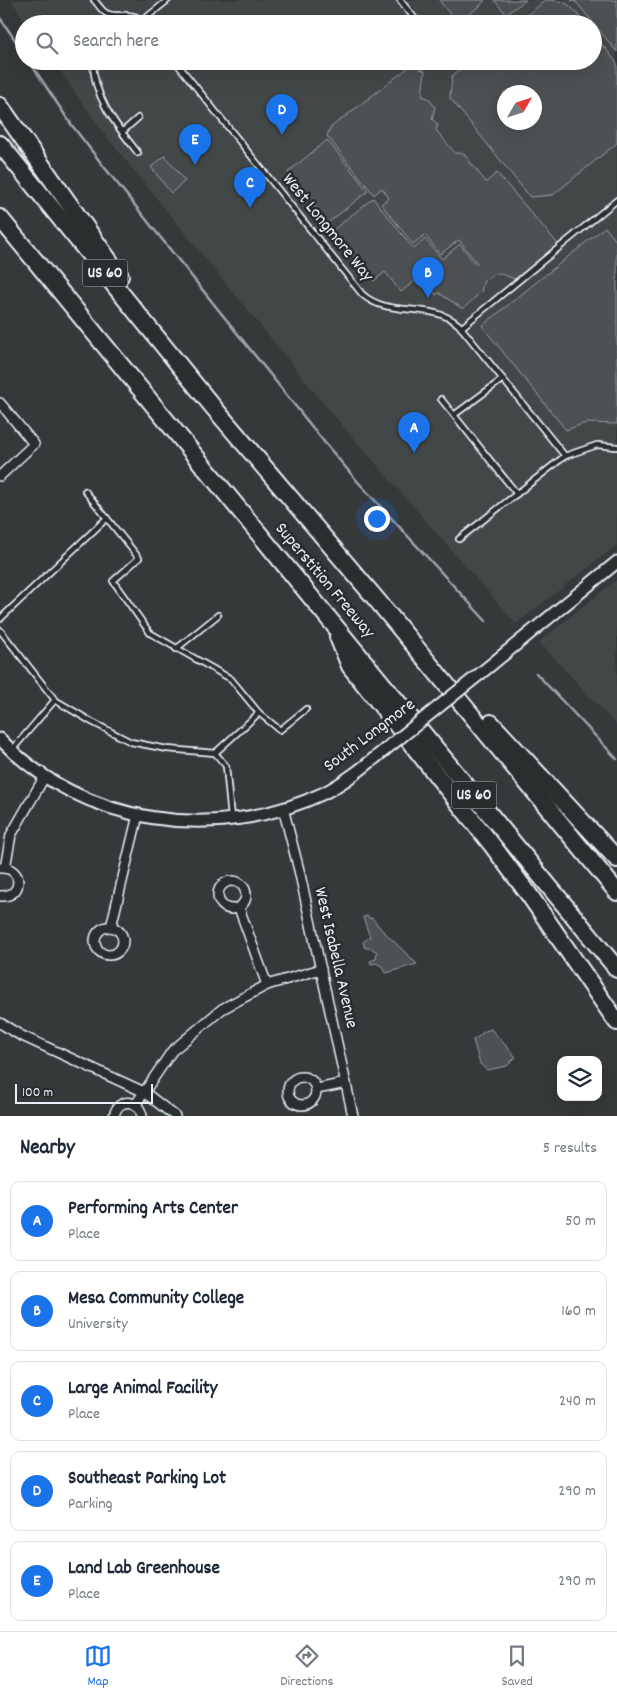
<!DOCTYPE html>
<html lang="en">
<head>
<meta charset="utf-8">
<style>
  body { margin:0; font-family:Dekko,sans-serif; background:#f2f2f3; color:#1f2937 }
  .controls { position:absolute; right:15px; bottom:15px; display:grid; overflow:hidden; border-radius:10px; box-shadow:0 5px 20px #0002 }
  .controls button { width:45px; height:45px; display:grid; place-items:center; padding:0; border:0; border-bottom:1px solid #e0e1e3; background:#fff; color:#1f2937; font:25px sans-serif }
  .compass { position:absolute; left:497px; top:85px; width:45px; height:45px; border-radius:50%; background:#fff; box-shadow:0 5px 20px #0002; rotate:51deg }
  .scale { position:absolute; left:15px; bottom:12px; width:138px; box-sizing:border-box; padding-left:5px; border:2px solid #e8f1f8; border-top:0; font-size:14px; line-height:18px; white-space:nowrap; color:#e8f1f8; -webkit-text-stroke:4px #2a2d2e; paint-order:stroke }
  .you { position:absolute; left:376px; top:518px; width:18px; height:18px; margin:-12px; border:4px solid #fff; border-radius:50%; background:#1a73e8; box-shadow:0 0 0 8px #1a73e833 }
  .badge { display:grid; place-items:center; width:32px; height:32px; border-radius:50%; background:#1a73e8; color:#fff; font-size:16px; font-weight:700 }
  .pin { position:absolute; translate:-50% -41px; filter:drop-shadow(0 1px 2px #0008) }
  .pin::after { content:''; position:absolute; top:26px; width:18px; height:15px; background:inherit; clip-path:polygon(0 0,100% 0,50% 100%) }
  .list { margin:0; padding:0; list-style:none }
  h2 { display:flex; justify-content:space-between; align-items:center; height:65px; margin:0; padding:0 20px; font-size:21px }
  h2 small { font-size:16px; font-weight:400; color:#747a83 }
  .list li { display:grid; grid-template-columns:32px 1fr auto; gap:15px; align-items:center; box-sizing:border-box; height:80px; margin:0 10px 10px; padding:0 10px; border:1px solid #e0e1e3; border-radius:10px }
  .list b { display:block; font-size:19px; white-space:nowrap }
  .list p { margin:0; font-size:16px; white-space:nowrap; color:#747a83 }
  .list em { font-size:16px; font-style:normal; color:#747a83 }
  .icon { flex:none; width:28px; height:28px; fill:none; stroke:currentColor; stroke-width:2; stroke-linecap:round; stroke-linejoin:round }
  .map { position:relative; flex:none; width:617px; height:1116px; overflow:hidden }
  .search { position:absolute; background:#fff; box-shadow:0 5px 20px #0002; left:15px; right:15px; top:15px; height:55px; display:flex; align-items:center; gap:12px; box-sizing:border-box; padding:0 18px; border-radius:28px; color:#747a83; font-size:19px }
  .sheet { height:515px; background:#fff }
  nav { display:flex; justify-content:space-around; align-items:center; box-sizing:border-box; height:70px; border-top:1px solid #e0e1e3; background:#fff; font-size:14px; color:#747a83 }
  nav a { display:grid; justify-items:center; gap:2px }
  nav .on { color:#1a73e8 }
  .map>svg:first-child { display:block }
  .built { fill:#424647; fill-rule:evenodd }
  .green { fill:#4d5152; stroke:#9aa1a5; fill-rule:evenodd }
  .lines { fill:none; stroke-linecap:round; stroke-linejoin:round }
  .stream { stroke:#a0a7ac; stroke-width:2.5 }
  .service-casing { stroke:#e8f1f8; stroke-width:8 }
  .minor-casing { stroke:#e8f1f8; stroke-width:12 }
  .tertiary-casing { stroke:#e8f1f8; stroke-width:15 }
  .motorway-casing { stroke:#e8f1f8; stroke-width:20 }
  .service { stroke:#2a2d2e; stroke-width:4.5 }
  .minor { stroke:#2a2d2e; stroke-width:9 }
  .tertiary { stroke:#2a2d2e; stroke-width:11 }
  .motorway { stroke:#2a2d2e; stroke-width:16 }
  .tertiary-bridge-casing { stroke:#e8f1f8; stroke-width:15; stroke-linecap:butt }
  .tertiary-bridge { stroke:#2a2d2e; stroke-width:11 }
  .labels { text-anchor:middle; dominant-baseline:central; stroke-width:5; stroke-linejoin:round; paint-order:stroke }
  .shield { fill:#2a2d2e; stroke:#afb6bb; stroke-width:1 }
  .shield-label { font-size:16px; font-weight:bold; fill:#e8f1f8 }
  .street-label { font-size:18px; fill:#e8f1f8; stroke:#2a2d2e }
</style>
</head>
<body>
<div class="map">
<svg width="617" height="1116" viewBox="0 0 617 1116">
  <rect width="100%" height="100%" fill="#35393a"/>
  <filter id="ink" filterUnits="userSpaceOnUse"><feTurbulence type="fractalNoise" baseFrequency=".02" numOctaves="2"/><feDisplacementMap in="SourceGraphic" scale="10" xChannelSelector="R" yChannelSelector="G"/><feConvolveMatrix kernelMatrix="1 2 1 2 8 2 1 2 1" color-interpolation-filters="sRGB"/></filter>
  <g filter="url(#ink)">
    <g class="built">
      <path d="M 11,0 L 617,0 L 617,545 L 516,624 L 333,415 L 105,135 L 53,61 L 593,61 L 593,24 L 27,24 ZM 504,92 L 534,92 L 534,122 L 504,122 Z"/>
      <path d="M 617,579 L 617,726 L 539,642 Z"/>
    </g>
    <g class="green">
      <path d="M 439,0 L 485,0 L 480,6 L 457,23 Z"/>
      <path d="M 494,0 L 526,0 L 506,14 Z"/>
      <path d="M 546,0 C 569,0 572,7 585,24 L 516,24 Z"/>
      <path d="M 571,0 L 617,0 L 617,52 L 576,2 Z"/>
      <path d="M 593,33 L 617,63 L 617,143 L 553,195 L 530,197 L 450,98 L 452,76 L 470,61 L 593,61 ZM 504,92 L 534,92 L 534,122 L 504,122 Z"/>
      <path d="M 419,63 L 420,69 L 425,71 L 422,96 L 428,98 L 435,107 L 432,119 L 438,125 L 436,130 L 455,153 L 463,153 L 486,182 L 497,173 L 558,244 L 515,279 L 498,273 L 484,280 L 481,292 L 463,309 L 439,293 L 436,295 L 421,276 L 401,292 L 385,272 L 374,281 L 333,230 L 373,198 L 414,249 L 425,239 L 442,259 L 460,244 L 475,264 L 477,263 L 459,240 L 440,254 L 425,235 L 413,244 L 381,204 L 389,198 L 382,188 L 374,195 L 327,136 L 330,128 L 413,64 Z"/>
      <path d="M 327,140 L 368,191 L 328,223 L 288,172 Z"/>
      <path d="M 165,156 L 185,181 L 171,193 L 151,167 Z"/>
      <path d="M 605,227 L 617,242 L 617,424 L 586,423 L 566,430 L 482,326 Z"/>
      <path d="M 368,916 L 370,919 L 372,918 L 381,929 L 417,964 L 386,973 L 383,967 L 376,963 L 371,964 L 370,961 L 376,959 L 377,952 L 371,948 L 365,948 L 363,942 L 370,937 L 363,917 Z"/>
      <path d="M 491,1029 L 516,1057 L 507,1066 L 487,1070 L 480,1064 L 473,1040 L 481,1035 L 483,1032 Z"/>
    </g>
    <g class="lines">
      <g class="stream">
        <path d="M 0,18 L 24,53"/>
        <path d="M 29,61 L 71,124 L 101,163 L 325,443 L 358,482 L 486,621"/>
        <path d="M 536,673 L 617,759"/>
      </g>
      <defs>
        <g id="service">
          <path d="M 94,0 C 98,4 101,10 106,13 C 119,20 132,8 145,24"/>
          <path d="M 400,0 L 419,24"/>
          <path d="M 142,21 L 168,0"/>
          <path d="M 118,24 L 126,14"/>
          <path d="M 93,61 C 93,98 117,126 138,153"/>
          <path d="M 175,61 L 362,294 C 389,319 431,300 459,325 L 565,456"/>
          <path d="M 122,132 L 138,118"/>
          <path d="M 461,328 L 617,200"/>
          <path d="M 441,399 L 454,415 L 503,379"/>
          <path d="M 454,415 L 517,494"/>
          <path d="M 459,539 L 565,456 L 597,445 L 617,447"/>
          <path d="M 0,619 L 107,518"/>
          <path d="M 0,630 L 55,700 L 92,722 L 131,742 L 167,749 L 215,753 L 259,713 L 231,679 L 150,633 L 113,581 L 139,558 L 85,491"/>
          <path d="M 176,649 L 218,615"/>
          <path d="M 259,713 L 280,730 L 306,709"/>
          <path d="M 12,750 L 55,700"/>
          <path d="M 215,753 L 226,766 L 231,818"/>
        </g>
        <g id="minor">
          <path d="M 0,403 L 34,444 L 0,476"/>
          <path d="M 283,808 L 299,870 L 353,1116"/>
          <path d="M 5,868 L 11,835 L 45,776"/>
          <circle cx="232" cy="895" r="14"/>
          <path d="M 0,896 C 24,898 24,866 0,868"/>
          <path d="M 239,908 L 267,985"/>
          <circle cx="109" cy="941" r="14"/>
          <path d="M 111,927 L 138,815"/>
          <path d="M 0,1023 L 20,1035 L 144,1092 L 175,1116"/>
          <circle cx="302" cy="1091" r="14"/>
          <path d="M 317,1089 L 346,1083"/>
          <path d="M 136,1104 L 172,1051 L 222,1009 L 267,985 L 321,969"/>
          <path d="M 114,1116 C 117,1098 139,1098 142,1116"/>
        </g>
        <g id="tertiary">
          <path d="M 481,673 L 617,562"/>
          <path d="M 0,739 C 83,826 217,844 324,793 C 348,781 371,761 392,744"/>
        </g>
        <g id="motorway">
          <path d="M 0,106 L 120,276"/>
          <path d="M 0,144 L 209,402 L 376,599 L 617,892"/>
          <path d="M 0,218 C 204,470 412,718 617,969"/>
          <path d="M 338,637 L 350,666 L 492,845 L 530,896 L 617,1022"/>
          <path d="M 491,723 L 617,859"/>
        </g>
      </defs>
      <use href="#service" class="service-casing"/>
      <use href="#minor" class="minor-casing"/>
      <use href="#tertiary" class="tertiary-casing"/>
      <use href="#motorway" class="motorway-casing"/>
      <use href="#service" class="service"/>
      <use href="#minor" class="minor"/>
      <use href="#tertiary" class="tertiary"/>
      <use href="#motorway" class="motorway"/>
      <defs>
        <path id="tertiary-bridge" d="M 392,744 L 481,673"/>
      </defs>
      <use href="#tertiary-bridge" class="tertiary-bridge-casing"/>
      <use href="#tertiary-bridge" class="tertiary-bridge"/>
    </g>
  </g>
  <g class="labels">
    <g class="shield">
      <rect x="82.5" y="259.5" width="45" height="27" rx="4"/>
      <rect x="451.5" y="781.5" width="45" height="27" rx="4"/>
    </g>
    <g class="shield-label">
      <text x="105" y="273">US 60</text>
      <text x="474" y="795">US 60</text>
    </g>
    <g class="street-label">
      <text transform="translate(327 228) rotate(51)">West Longmore Way</text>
      <text transform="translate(324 581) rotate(50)">Superstition Freeway</text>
      <text transform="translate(370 736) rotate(-37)">South Longmore</text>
      <text transform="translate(335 958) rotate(77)">West Isabella Avenue</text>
    </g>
  </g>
</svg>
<div class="controls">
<button><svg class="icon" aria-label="layers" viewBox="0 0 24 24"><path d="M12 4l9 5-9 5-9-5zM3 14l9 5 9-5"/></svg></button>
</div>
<svg class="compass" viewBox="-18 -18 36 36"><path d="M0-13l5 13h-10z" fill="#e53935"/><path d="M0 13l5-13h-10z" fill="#747a83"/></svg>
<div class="scale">100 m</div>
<div class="you"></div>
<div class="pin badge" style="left:414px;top:453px">A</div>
<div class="pin badge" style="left:428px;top:298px">B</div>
<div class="pin badge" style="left:250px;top:208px">C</div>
<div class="pin badge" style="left:282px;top:135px">D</div>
<div class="pin badge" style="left:195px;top:165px">E</div>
<div class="search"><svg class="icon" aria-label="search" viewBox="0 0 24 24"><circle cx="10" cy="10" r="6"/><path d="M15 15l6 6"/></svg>Search here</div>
</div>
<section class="sheet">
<h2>Nearby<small>5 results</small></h2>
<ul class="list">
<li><span class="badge">A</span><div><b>Performing Arts Center</b><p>Place</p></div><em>50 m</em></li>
<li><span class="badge">B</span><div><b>Mesa Community College</b><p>University</p></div><em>160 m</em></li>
<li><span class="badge">C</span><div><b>Large Animal Facility</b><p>Place</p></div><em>240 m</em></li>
<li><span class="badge">D</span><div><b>Southeast Parking Lot</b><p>Parking</p></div><em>290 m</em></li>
<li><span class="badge">E</span><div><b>Land Lab Greenhouse</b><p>Place</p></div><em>290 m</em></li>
</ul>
</section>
<nav>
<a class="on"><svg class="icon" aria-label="map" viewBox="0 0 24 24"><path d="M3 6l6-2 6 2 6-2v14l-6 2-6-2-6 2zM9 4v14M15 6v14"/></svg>Map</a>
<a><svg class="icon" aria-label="directions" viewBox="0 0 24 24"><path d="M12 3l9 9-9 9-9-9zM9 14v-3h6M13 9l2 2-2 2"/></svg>Directions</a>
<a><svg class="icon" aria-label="saved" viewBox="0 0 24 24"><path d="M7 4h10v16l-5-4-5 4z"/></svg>Saved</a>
</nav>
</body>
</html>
